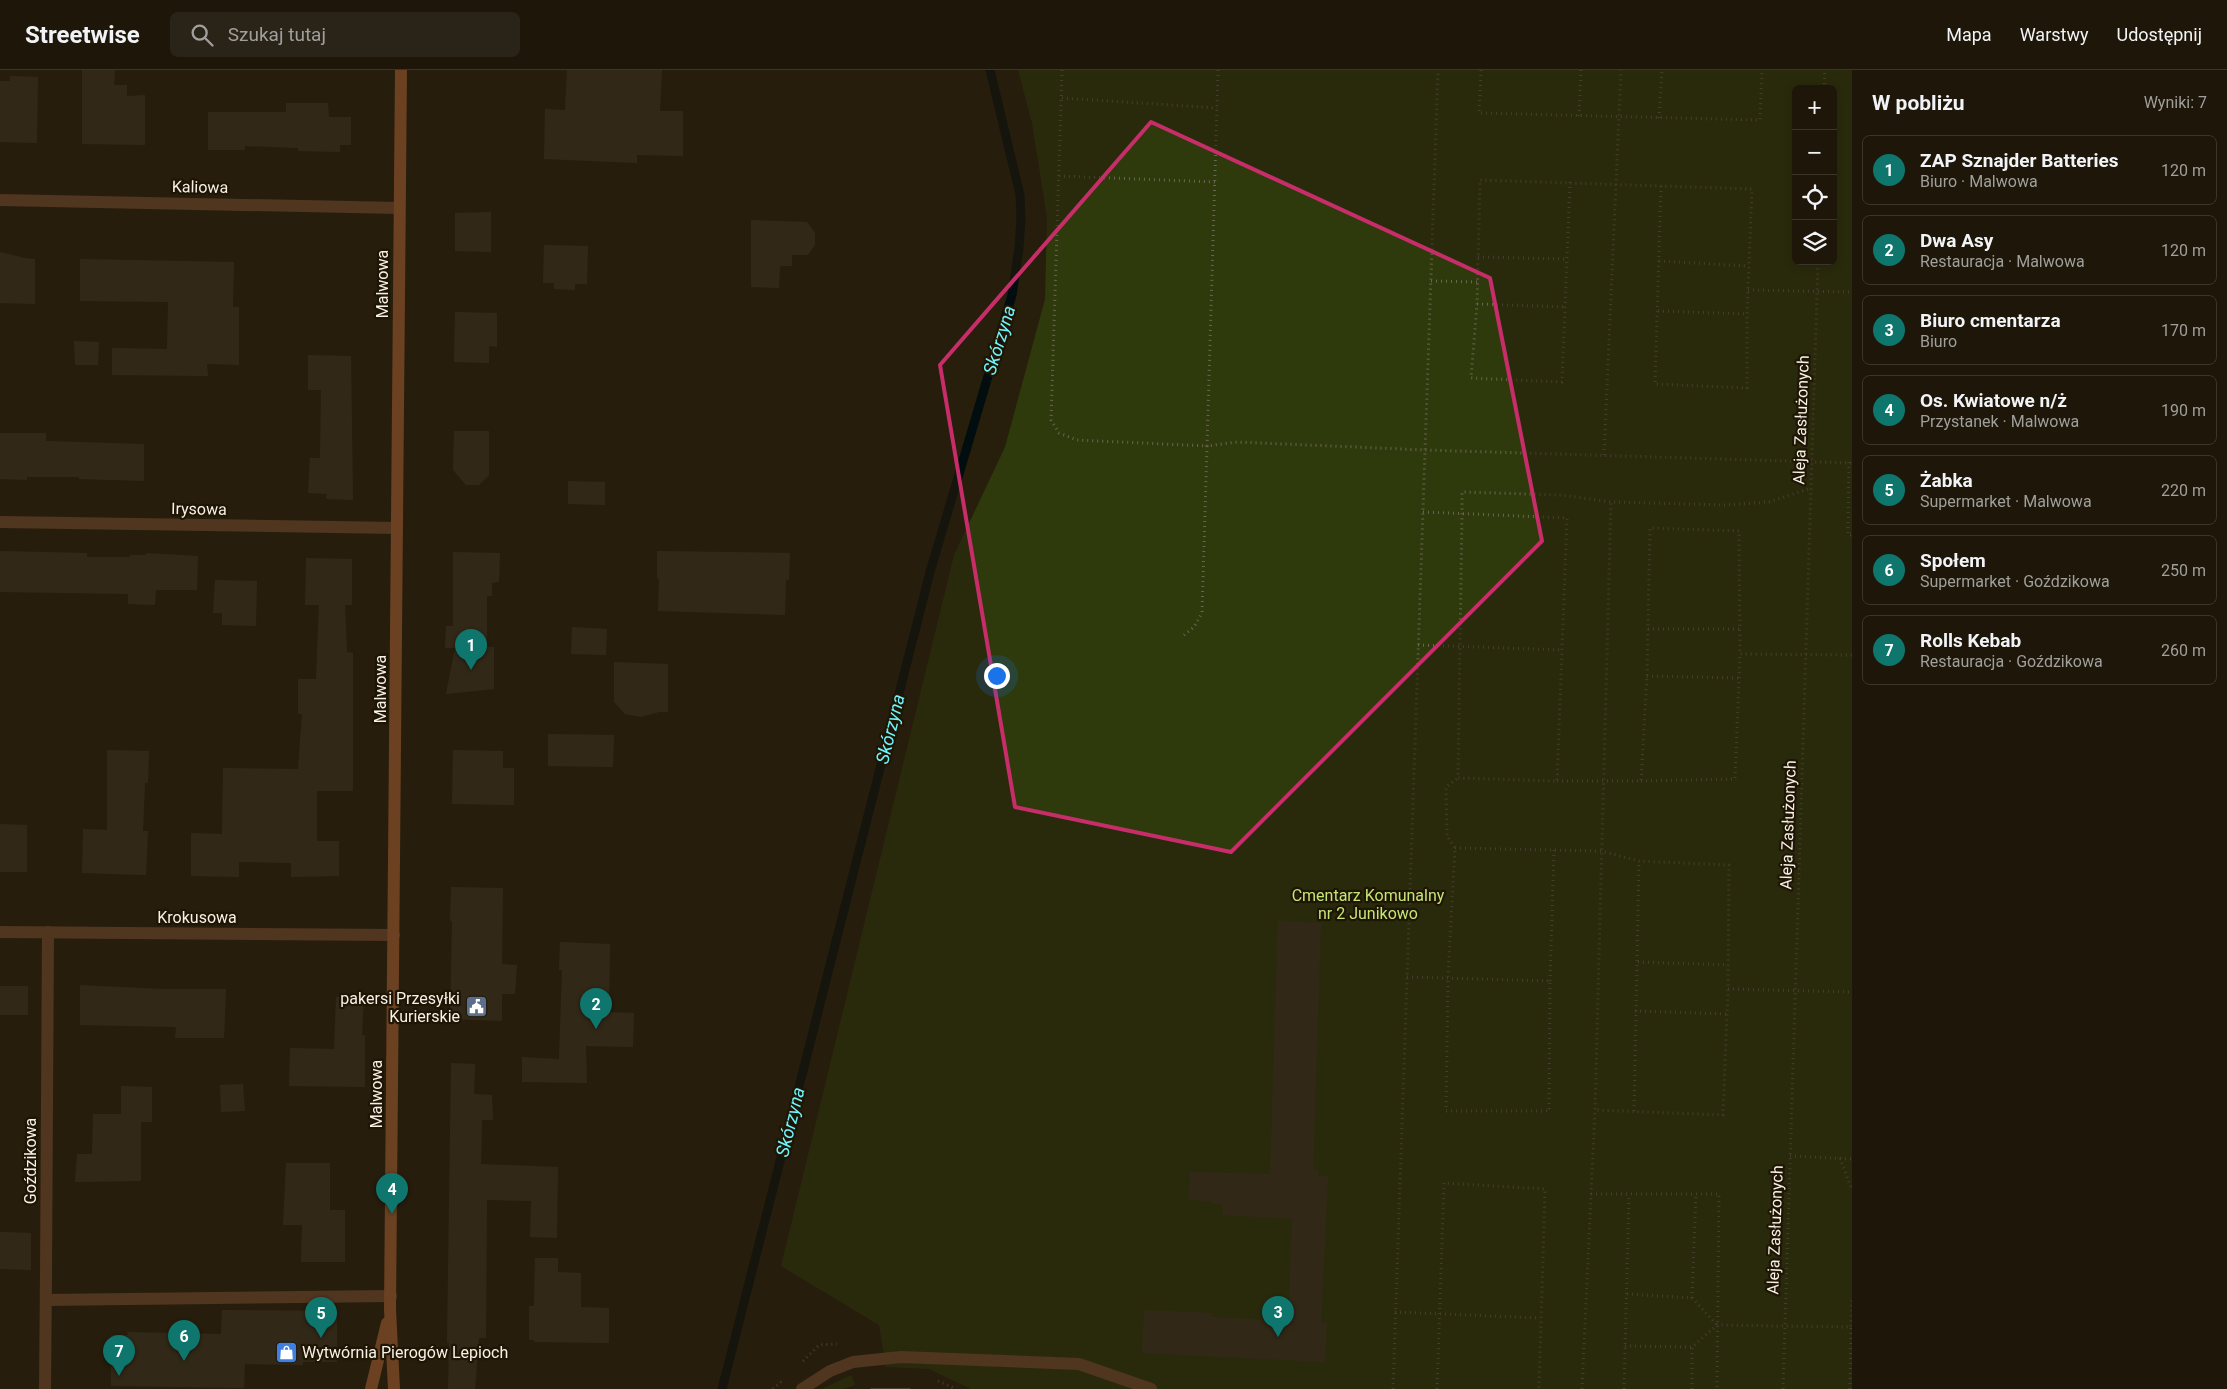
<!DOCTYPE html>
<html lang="pl">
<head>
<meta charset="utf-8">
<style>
  body { margin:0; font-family:Roboto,sans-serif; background:#2a2317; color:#f1f3f6 }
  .controls { position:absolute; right:15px; top:15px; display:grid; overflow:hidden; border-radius:8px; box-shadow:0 2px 8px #0003 }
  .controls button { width:45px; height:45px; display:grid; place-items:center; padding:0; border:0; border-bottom:1px solid #3b352a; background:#1d1609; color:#f1f3f6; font:25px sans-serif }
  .you { position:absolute; left:996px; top:605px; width:18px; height:18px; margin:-12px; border:4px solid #fff; border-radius:50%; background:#1a73e8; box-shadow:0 0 0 8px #1a73e833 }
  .badge { display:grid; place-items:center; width:32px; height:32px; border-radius:50%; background:#0f766e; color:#fff; font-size:16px; font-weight:700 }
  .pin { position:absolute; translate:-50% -41px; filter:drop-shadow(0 1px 2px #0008) }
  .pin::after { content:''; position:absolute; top:26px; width:18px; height:15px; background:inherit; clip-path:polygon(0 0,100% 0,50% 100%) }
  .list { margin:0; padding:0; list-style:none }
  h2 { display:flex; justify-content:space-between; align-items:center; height:65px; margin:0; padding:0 20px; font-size:21px }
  h2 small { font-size:16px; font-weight:400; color:#a09f9c }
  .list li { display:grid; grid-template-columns:32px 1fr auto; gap:15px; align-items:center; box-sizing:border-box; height:70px; margin:0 10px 10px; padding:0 10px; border:1px solid #3b352a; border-radius:8px }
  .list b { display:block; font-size:19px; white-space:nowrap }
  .list p { margin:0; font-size:16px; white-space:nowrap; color:#a09f9c }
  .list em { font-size:16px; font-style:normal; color:#a09f9c }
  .icon { flex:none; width:28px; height:28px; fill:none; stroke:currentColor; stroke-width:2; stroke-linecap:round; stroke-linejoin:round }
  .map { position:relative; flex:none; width:1852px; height:1319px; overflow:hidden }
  header { display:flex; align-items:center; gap:30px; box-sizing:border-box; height:70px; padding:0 25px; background:#1d1609; border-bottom:1px solid #3b352a }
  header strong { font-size:24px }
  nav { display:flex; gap:28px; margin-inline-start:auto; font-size:18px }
  .search { width:350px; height:45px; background:#2a2317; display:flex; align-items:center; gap:12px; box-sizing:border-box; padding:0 18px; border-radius:8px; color:#a09f9c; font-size:19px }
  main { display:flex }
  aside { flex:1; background:#1d1609 }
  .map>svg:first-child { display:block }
  .green { fill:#2e3a0c; fill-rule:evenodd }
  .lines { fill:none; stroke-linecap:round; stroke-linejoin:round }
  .stream { stroke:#010d0e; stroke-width:9 }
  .building { fill:#413724 }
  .path { stroke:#6c6454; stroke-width:3; stroke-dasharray:1 4; stroke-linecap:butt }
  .lane { stroke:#845235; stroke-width:12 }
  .street { stroke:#845235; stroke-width:12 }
  .secondary { stroke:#be6d3d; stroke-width:12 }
  .tram { stroke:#b9b2a5; stroke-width:1 }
  .marked { fill:none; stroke:#c72e69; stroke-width:4; stroke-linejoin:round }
  .labels { text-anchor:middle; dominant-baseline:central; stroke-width:4.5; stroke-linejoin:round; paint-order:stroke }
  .street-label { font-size:16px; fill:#f7f1e6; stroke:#1e1504 }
  .park-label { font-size:16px; fill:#c4e674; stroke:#1e1504 }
  .poi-label { font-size:16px; fill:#f7f1e6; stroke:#1e1504; text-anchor:end }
  .water-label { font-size:18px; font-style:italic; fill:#70f5fd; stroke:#1e1504 }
</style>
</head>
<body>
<header>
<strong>Streetwise</strong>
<div class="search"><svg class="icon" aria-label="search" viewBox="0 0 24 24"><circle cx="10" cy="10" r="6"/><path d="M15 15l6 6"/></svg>Szukaj tutaj</div>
<nav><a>Mapa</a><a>Warstwy</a><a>Udostępnij</a></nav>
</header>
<main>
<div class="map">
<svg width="1852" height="1319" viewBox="0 0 1852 1319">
  <rect width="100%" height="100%" fill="#271e0c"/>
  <g class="green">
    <path d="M 1018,0 L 1852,0 L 1852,1319 L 971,1319 L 929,1299 L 886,1297 L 879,1255 L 781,1196 L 954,485 L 1005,377 L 1045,229 L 1047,147 L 1032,53 ZM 1796,19 L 1833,19 L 1833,191 L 1796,191 Z"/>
    <path d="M 851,1305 L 855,1315 L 843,1319 L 822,1319 Z"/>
  </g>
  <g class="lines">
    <path class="stream" d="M 722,1319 L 930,502 L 1012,225 L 1019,178 L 1021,148 L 1020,125 L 990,0"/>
  </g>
  <g class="building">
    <path d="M 82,0 L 115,0 L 114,15 L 127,15 L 127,26 L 145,25 L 145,75 L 82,74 Z"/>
    <path d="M 567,0 L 662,0 L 660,41 L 683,41 L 683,86 L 637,85 L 637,93 L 544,89 L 545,39 L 565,40 Z"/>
    <path d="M 10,6 L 38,7 L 37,73 L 0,72 L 0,11 L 10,11 Z"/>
    <path d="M 286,33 L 328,33 L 329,47 L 351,47 L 351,75 L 340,75 L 340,82 L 298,81 L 298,78 L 245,76 L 245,80 L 208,80 L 208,42 L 286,42 Z"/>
    <path d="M 491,142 L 491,182 L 455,181 L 455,143 Z"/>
    <path d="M 751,150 L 807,152 L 815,163 L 815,175 L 808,185 L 792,185 L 792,196 L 780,196 L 779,218 L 751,217 Z"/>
    <path d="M 544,175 L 588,176 L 587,214 L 575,214 L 575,220 L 554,219 L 554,213 L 543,213 Z"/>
    <path d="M 0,182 L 25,188 L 35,189 L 35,234 L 0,233 Z"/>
    <path d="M 80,189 L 234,192 L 233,237 L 239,237 L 239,295 L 207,294 L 208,306 L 112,305 L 112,278 L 167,279 L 168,232 L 80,231 Z"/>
    <path d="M 455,242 L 497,243 L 497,277 L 489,276 L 489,293 L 454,292 Z"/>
    <path d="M 74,271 L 99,272 L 98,295 L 75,295 Z"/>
    <path d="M 308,285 L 351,286 L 353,430 L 326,429 L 327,424 L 308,423 L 310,388 L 320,388 L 321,320 L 308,320 Z"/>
    <path d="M 454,361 L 489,361 L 489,405 L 479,415 L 466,415 L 453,400 Z"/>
    <path d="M 0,363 L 46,363 L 46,371 L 144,374 L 144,411 L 79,409 L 79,407 L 27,407 L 27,410 L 0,409 Z"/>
    <path d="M 568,411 L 605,412 L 605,435 L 568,434 Z"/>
    <path d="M 0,481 L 87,483 L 87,487 L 130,487 L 130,485 L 146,485 L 146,483 L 198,486 L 197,520 L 156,520 L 155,535 L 128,534 L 128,524 L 0,522 Z"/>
    <path d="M 657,481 L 790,483 L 789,510 L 786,510 L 785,545 L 658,541 L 659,509 L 657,508 Z"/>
    <path d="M 453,482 L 500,483 L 499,512 L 492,513 L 492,526 L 487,526 L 487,577 L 494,577 L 494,619 L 446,624 L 455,578 L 445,578 L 446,556 L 453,556 Z"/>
    <path d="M 306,488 L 352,489 L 352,535 L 345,535 L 347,582 L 353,583 L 353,721 L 317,721 L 317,771 L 339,771 L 339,806 L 291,807 L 291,793 L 239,792 L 239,807 L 191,806 L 191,763 L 222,764 L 223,698 L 298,699 L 302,644 L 298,644 L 298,609 L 316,609 L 319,535 L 305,535 Z"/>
    <path d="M 215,510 L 257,511 L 256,556 L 222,555 L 222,543 L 213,543 Z"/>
    <path d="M 572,557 L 607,559 L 606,585 L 571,584 Z"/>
    <path d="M 614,592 L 668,594 L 668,642 L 659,642 L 641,647 L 625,644 L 614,632 Z"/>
    <path d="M 548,664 L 614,665 L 613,697 L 548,696 Z"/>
    <path d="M 107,680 L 149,681 L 148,713 L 145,713 L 143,761 L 148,761 L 146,805 L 82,803 L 83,759 L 107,760 Z"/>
    <path d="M 453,680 L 503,681 L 503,698 L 514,698 L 514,735 L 452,734 Z"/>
    <path d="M 0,754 L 27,755 L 27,802 L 0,802 Z"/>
    <path d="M 451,817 L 503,818 L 502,894 L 517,895 L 515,924 L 502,924 L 502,951 L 450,949 L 452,851 L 450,851 Z"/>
    <path d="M 1278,851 L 1321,853 L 1313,1100 L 1318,1101 L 1318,1106 L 1328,1106 L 1321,1253 L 1327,1253 L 1325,1292 L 1142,1283 L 1144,1240 L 1213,1243 L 1212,1247 L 1288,1251 L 1292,1149 L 1222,1145 L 1223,1134 L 1213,1134 L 1213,1131 L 1189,1130 L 1190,1102 L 1270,1104 Z"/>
    <path d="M 560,872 L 610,874 L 609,942 L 634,943 L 633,977 L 586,976 L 587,1013 L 522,1012 L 522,987 L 559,989 L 562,900 L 559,900 Z"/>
    <path d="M 80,915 L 162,919 L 226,919 L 224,968 L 175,968 L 176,957 L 80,955 Z"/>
    <rect x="0" y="916" width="28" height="29"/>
    <path d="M 336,927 L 364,928 L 362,965 L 365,965 L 365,1017 L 289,1016 L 290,978 L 334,979 Z"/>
    <path d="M 451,993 L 475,994 L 474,1024 L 492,1025 L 493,1050 L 482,1050 L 481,1094 L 558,1097 L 557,1168 L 530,1167 L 531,1131 L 487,1130 L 486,1268 L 479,1268 L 475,1319 L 448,1319 L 449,1273 L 447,1273 Z"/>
    <path d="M 243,1014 L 245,1041 L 221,1042 L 220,1015 Z"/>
    <path d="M 121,1016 L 152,1017 L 152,1052 L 141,1052 L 141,1111 L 75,1112 L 77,1084 L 92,1084 L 93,1044 L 121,1044 Z"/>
    <path d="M 286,1093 L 330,1093 L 330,1140 L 345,1140 L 345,1192 L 301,1192 L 302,1155 L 283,1155 Z"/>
    <path d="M 0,1162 L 31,1163 L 31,1200 L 0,1199 Z"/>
    <path d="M 535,1188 L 558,1188 L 558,1202 L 581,1203 L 581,1237 L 609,1238 L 609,1273 L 534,1272 L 534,1270 L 529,1270 L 529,1236 L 534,1236 Z"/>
    <path d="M 222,1240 L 337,1241 L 337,1292 L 303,1292 L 303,1295 L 245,1294 L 244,1318 L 111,1316 L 111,1265 L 128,1265 L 127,1262 L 221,1264 Z"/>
  </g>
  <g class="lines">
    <g class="path">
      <path d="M 1062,0 L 1051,350 L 1059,363 L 1077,370 L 1207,376 L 1202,543 L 1194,557 L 1183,566"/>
      <path d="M 1218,0 L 1207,376 L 1237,372 L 1425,380 L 1852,393"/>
      <path d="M 1481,0 L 1479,43 L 1760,50 L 1762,0"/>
      <path d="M 1824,19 L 1825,0"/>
      <path d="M 1062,28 L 1217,38"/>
      <path d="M 1579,46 L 1581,0"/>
      <path d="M 1659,48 L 1662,0"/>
      <path d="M 1059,106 L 1215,112"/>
      <path d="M 1570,112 L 1562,312 L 1471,308 L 1477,234 L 1480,110 L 1752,119 L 1747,244 L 1747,318 L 1655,314 L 1661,116"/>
      <path d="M 1478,187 L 1566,189"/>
      <path d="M 1659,191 L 1748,196"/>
      <path d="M 1431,211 L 1477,212"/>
      <path d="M 1748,220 L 1852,222"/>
      <path d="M 1477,234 L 1567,237"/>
      <path d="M 1658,241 L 1747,244"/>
      <path d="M 1604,385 L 1621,0"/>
      <path d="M 1849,392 L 1848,465 L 1852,465"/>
      <path d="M 1423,442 L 1567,448 L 1557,711 L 1458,708 L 1462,442 L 1462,422 L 1561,425 L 1611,432 L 1726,435 L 1769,432 L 1811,418"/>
      <path d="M 1648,559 L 1740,559"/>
      <path d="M 1418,575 L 1562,580"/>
      <path d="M 1647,606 L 1738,608"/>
      <path d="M 1557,711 L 1641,711 L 1647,606 L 1650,458 L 1739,461 L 1740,584 L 1852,585"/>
      <path d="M 1641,711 L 1735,709 L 1740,584"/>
      <path d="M 1455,778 L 1601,781 L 1639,791 L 1729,795 L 1728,919 L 1723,1045 L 1595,1040"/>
      <path d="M 1638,892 L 1728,895"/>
      <path d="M 1407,907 L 1550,911 L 1549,1041 L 1446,1041 L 1448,907 L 1455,778 L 1447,766 L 1446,717 L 1458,708"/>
      <path d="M 1550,911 L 1554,780"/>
      <path d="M 1728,919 L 1852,922"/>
      <path d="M 1635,941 L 1727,944"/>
      <path d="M 1634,1041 L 1639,791"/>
      <path d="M 1790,1086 L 1852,1089"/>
      <path d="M 1840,1088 L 1852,1120"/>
      <path d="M 1591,1124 L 1719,1124 L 1717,1319"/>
      <path d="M 1627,1224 L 1692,1228 L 1717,1255"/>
      <path d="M 1692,1228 L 1696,1124"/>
      <path d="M 1395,1242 L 1540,1248"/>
      <path d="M 1625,1276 L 1692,1277 L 1717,1255 L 1851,1257 L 1852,1230"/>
      <path d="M 803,1291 L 819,1275 L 837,1274"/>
      <path d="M 938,1311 L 956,1319"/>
      <path d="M 773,1319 L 782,1311"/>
      <path d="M 1393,1319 L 1438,0"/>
      <path d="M 1437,1319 L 1444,1113 L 1545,1119 L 1539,1319"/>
      <path d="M 1582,1319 L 1595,1040 L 1611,432"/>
      <path d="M 1624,1319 L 1629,1124"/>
      <path d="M 1692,1319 L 1692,1277"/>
      <path d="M 1783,1319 L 1818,191"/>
      <path d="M 1850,1319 L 1851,1257"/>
    </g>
    <g class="lane">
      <path d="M 46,1204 L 48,862"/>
      <path d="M 46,1230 L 391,1226"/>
      <path d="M 802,1319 L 830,1301 L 853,1292 L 901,1287 L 1079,1294 L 1151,1319"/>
    </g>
    <g class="street">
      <path d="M 0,130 L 399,138"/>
      <path d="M 0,452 L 397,458"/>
      <path d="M 0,862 L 394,865"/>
      <path d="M 45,1319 L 46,1204"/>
    </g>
    <g class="secondary">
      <path d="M 371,1319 L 387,1253"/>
      <path d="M 394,1319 L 390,1239 L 401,0"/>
    </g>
    <path class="tram" d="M 871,1319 L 910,1319"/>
  </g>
  <path d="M0 0H1852V1319H0ZM 1151,52 L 1490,208 L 1542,471 L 1231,782 L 1015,737 L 940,295 Z" fill="#271e0c" fill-opacity=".55" fill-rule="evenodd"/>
  <path class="marked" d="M 1151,52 L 1490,208 L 1542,471 L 1231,782 L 1015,737 L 940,295 Z"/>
  <defs>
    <symbol id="civic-square" viewBox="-11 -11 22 22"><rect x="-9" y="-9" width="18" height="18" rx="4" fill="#5c6f8a" stroke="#1e1504"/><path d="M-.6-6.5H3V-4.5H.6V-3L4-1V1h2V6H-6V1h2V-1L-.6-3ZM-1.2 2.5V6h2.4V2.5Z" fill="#fff"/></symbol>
    <symbol id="shop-square" viewBox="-11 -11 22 22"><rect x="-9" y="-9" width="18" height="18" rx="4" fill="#3f7fe0" stroke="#1e1504"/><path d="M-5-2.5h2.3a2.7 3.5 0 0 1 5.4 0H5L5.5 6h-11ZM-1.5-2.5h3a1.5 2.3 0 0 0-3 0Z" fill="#fff"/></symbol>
  </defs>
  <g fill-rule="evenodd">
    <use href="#civic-square" x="464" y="924" width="25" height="25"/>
    <use href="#shop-square" x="274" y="1270" width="25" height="25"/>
  </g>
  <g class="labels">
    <g class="street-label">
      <text transform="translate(200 117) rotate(1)">Kaliowa</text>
      <text transform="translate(382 214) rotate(-90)">Malwowa</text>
      <text transform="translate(1801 350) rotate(-88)">Aleja Zasłużonych</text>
      <text transform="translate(199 439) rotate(1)">Irysowa</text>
      <text transform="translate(380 619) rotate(-90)">Malwowa</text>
      <text transform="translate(1788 755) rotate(-88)">Aleja Zasłużonych</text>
      <text x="197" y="847">Krokusowa</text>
      <text transform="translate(376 1024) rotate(-90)">Malwowa</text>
      <text transform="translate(30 1091) rotate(-90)">Goździkowa</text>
      <text transform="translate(1775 1160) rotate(-88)">Aleja Zasłużonych</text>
    </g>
    <g class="park-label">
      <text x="1368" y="825">Cmentarz Komunalny<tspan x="1368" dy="18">nr 2 Junikowo</tspan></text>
    </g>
    <g class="poi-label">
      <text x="460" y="928">pakersi Przesyłki<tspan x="460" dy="18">Kurierskie</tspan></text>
      <text x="302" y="1282" text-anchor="start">Wytwórnia Pierogów Lepioch</text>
    </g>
    <g class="water-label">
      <text transform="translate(999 270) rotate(-73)">Skórzyna</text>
      <text transform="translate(890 659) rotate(-76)">Skórzyna</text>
      <text transform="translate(790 1052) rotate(-76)">Skórzyna</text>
    </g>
  </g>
</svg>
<div class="controls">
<button>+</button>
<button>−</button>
<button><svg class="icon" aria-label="locate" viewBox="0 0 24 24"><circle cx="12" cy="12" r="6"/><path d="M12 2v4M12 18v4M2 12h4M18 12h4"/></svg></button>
<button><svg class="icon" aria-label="layers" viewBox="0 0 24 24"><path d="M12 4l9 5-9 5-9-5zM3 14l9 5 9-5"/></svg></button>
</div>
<div class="you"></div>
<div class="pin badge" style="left:471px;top:600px">1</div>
<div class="pin badge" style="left:596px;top:959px">2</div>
<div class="pin badge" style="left:1278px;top:1267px">3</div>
<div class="pin badge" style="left:392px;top:1144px">4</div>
<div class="pin badge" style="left:321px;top:1268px">5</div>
<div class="pin badge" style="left:184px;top:1291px">6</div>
<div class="pin badge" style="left:119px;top:1306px">7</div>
</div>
<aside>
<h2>W pobliżu<small>Wyniki: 7</small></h2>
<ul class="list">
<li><span class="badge">1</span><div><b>ZAP Sznajder Batteries</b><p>Biuro · Malwowa</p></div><em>120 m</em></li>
<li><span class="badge">2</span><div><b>Dwa Asy</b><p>Restauracja · Malwowa</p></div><em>120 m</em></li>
<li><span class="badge">3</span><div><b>Biuro cmentarza</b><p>Biuro</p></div><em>170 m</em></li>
<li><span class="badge">4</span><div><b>Os. Kwiatowe n/ż</b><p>Przystanek · Malwowa</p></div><em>190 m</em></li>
<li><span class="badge">5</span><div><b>Żabka</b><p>Supermarket · Malwowa</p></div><em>220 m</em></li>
<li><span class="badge">6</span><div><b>Społem</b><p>Supermarket · Goździkowa</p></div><em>250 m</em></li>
<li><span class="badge">7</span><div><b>Rolls Kebab</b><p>Restauracja · Goździkowa</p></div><em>260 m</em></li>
</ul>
</aside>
</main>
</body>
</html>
